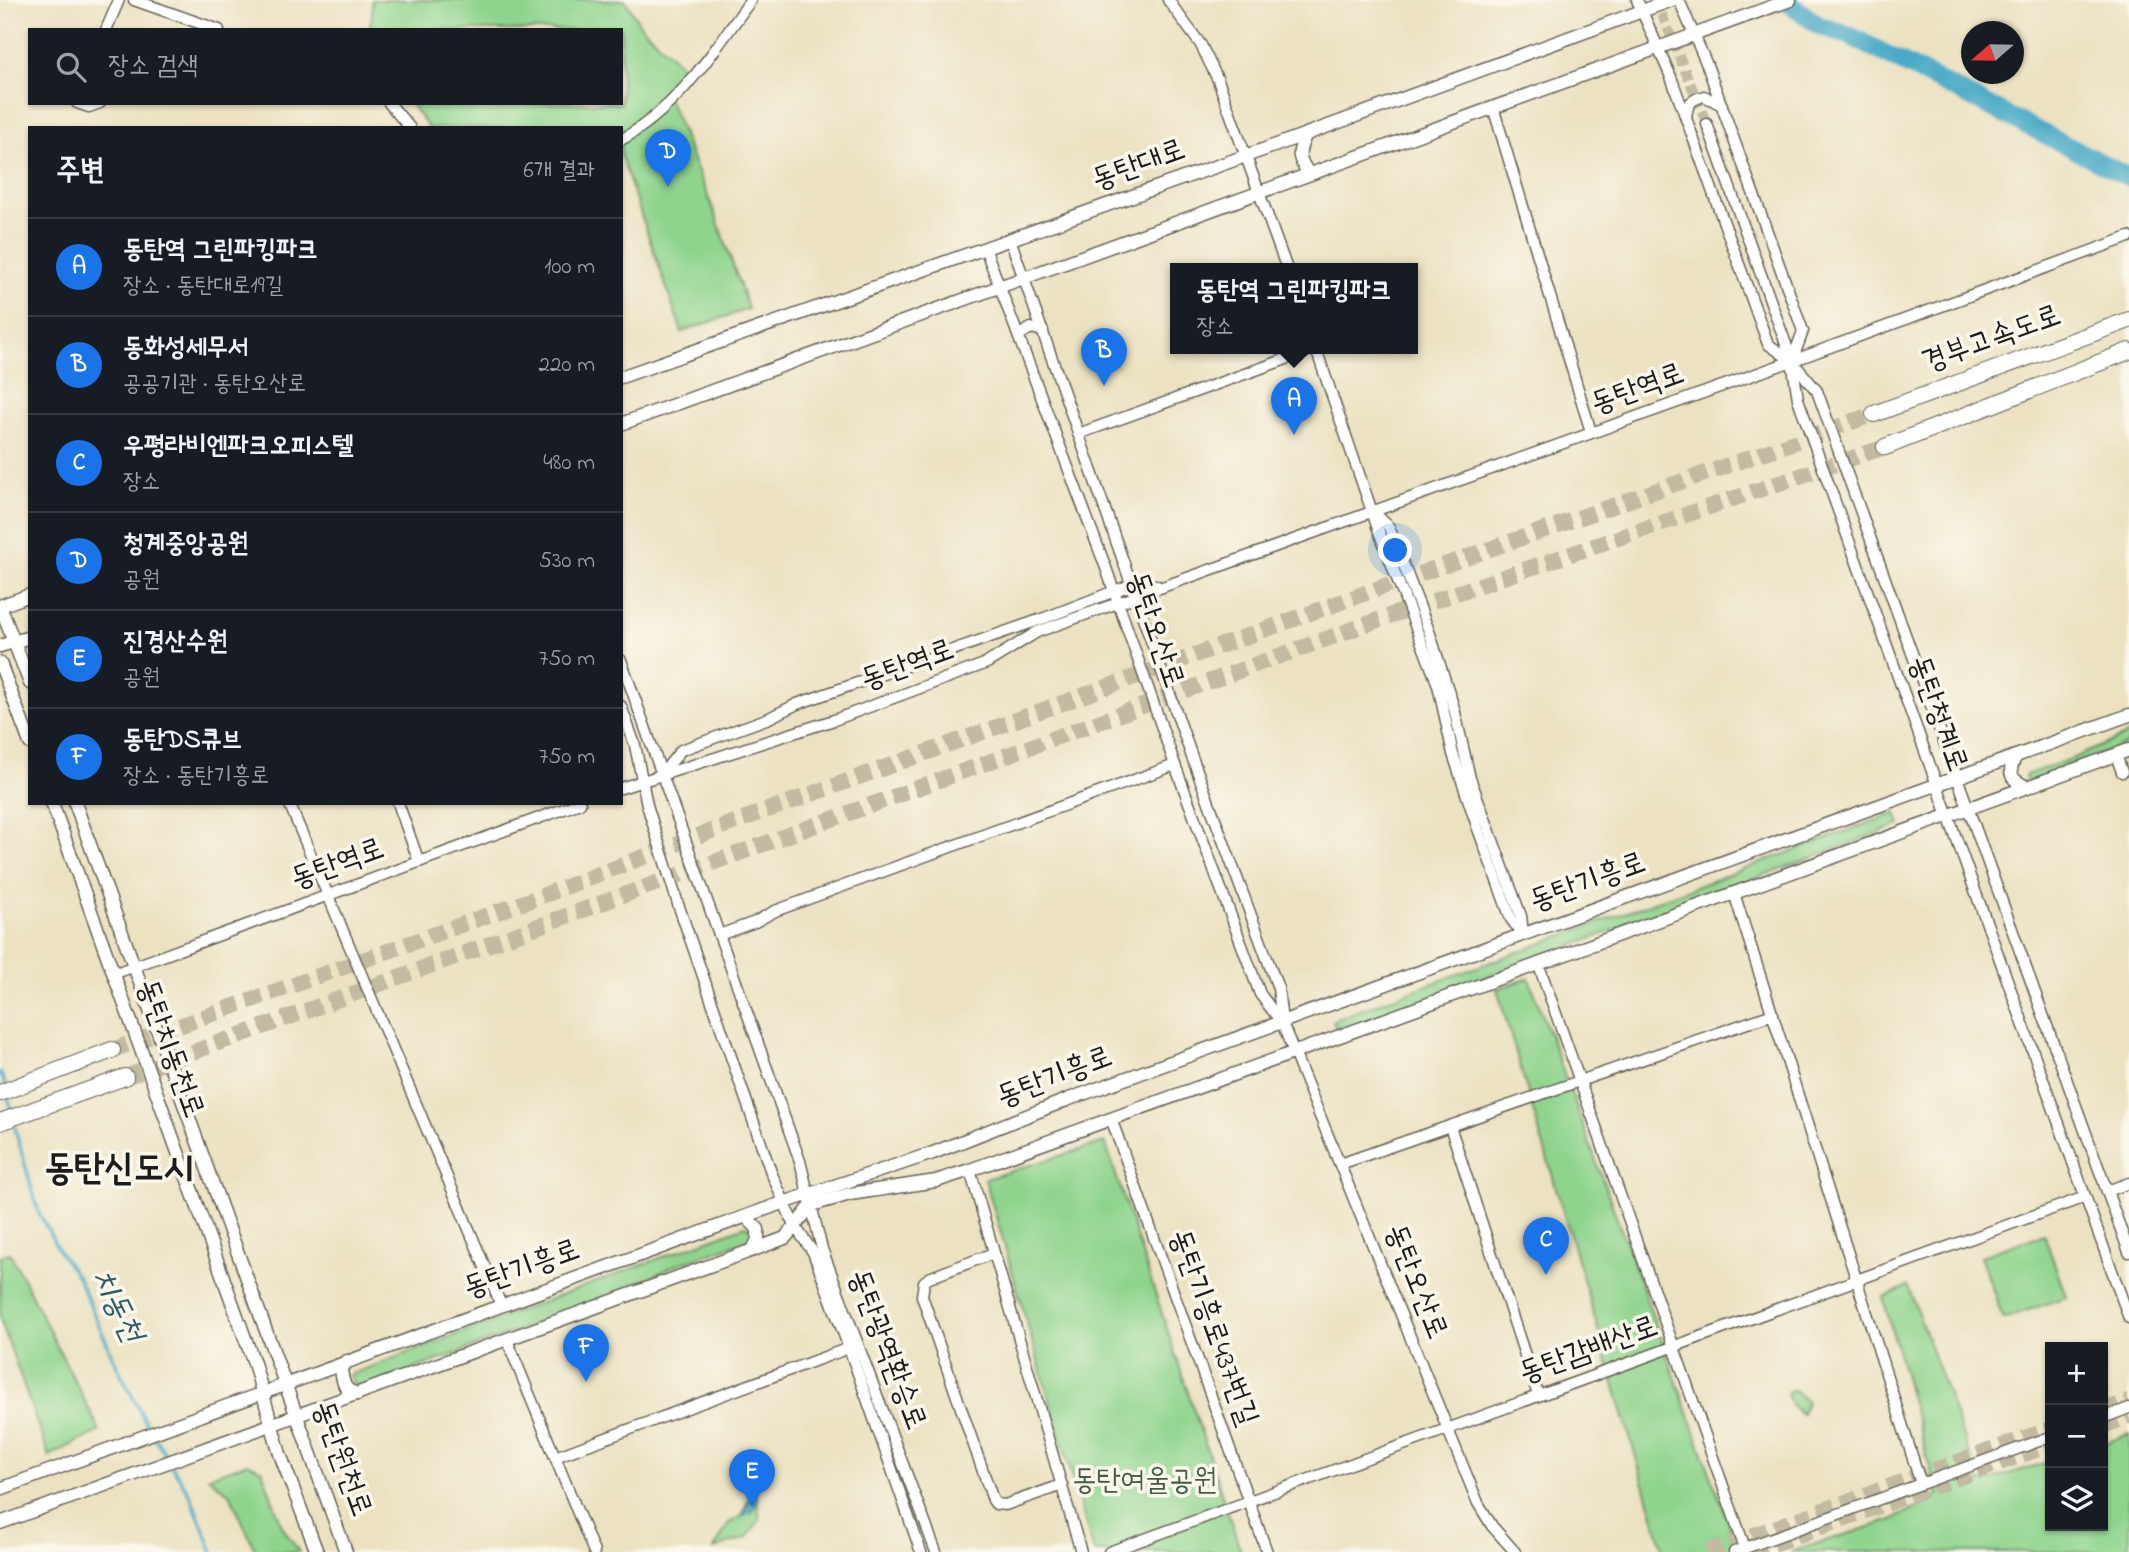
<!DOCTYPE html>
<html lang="ko">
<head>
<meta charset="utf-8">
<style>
  body { margin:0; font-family:"Indie Flower","Poor Story",sans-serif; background:#242831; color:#f1f3f6 }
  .controls { position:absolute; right:21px; bottom:21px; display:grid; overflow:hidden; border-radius:0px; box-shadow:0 2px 5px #0004 }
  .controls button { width:63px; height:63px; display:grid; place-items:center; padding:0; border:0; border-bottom:2px solid #363941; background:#171b24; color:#f1f3f6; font:35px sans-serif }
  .compass { position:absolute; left:1961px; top:21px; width:63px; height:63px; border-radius:50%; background:#171b24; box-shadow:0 2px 5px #0004; rotate:250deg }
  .you { position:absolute; left:1396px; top:551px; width:24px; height:24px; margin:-18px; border:5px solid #fff; border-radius:50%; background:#1a73e8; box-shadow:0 0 0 10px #1a73e833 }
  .badge { display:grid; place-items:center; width:46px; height:46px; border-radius:50%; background:#1a73e8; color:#fff; font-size:23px; font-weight:700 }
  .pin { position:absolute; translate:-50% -58px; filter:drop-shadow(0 2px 4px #0008) }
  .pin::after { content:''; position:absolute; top:37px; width:24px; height:21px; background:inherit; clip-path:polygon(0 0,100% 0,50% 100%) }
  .popup { position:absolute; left:1170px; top:263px; width:248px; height:91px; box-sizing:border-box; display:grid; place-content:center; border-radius:0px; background:#171b24; filter:drop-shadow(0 2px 5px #0005); font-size:23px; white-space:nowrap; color:#9ea1a6 }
  .popup b { font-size:26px; color:#f1f3f6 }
  .popup::after { content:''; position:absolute; left:50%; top:100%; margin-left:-14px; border:14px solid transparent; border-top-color:#171b24 }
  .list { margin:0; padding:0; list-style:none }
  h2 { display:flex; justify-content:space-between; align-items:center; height:91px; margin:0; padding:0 28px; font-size:30px }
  h2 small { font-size:23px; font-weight:400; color:#9ea1a6 }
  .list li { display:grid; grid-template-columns:46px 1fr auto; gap:21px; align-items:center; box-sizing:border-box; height:98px; padding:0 28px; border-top:2px solid #363941 }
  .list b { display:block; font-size:26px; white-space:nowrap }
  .list p { margin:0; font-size:23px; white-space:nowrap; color:#9ea1a6 }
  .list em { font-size:23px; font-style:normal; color:#9ea1a6 }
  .icon { flex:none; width:38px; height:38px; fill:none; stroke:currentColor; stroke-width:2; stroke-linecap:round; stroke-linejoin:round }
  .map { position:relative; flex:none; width:2129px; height:1552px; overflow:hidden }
  .search { position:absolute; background:#171b24; box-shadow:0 2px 5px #0004; left:28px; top:28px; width:595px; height:77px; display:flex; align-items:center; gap:18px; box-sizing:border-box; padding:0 24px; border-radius:0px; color:#9ea1a6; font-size:26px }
  .panel { position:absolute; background:#171b24; box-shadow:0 2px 5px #0004; left:28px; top:126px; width:595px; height:679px; border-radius:0px }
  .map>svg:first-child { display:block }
  .green { fill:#8fd48d; stroke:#567854; stroke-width:2 }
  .water { fill:#48aac7; stroke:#326372; stroke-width:2 }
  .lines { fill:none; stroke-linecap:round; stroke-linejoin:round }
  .stream { stroke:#48aac7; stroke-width:3.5 }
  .river { stroke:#48aac7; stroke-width:19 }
  .minor-tunnel { stroke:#c2baa1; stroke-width:10; stroke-dasharray:10 5; stroke-linecap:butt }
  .highway-tunnel { stroke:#c2baa1; stroke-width:16; stroke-dasharray:16 8; stroke-linecap:butt }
  .minor-casing { stroke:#656156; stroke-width:13 }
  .major-casing { stroke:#656156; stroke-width:15 }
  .highway-casing { stroke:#656156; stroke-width:18 }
  .minor { stroke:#fff; stroke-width:10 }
  .major { stroke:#fff; stroke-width:12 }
  .highway { stroke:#fff; stroke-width:16 }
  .labels { text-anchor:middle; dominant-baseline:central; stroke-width:7; stroke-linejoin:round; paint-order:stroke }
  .street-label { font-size:30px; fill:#1c1c1c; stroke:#fbf7ec }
  .park-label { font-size:30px; fill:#445c44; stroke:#fbf7ec }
  .water-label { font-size:32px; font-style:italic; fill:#305c69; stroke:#fbf7ec }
  .district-label { font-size:37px; font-weight:bold; fill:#1c1c1c; stroke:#fbf7ec }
</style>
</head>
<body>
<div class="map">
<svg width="2129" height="1552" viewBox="0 0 2129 1552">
  <rect width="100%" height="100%" fill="#fbf7ec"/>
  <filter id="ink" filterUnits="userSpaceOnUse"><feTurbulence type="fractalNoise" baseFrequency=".0143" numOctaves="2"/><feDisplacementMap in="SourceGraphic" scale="14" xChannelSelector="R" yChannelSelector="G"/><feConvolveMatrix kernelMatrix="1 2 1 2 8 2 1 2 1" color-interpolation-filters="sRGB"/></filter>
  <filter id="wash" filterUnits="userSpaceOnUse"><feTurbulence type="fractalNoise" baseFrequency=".00686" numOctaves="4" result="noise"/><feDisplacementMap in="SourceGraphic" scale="28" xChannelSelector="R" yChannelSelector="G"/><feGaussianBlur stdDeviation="1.57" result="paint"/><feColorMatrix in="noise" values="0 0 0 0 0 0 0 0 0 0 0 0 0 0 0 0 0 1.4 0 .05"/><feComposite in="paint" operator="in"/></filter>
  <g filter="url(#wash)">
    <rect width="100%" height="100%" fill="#ece2c2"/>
    <g class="green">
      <path d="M 372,0 L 625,0 L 641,26 L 684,68 L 666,93 L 716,216 L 748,309 L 682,332 L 621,157 L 621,128 L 429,128 L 410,103 L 621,103 L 621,30 L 369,30 L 372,15 Z"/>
      <path d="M 2129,734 L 2129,743 L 2029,782 L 2025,778 L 2026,775 L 2076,757 Z"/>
      <path d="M 1896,813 L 1900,825 L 1337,1032 L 1333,1020 Z"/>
      <path d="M 1529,978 L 1739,1552 L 1664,1552 L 1497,989 Z"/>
      <path d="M 1105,1142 L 1241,1552 L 1094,1552 L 985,1179 Z"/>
      <path d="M 745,1226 L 753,1229 L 753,1238 L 676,1265 L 601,1300 L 360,1389 L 354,1385 L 349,1375 Z"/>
      <path d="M 2044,1234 L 2066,1297 L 2003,1319 L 1981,1256 Z"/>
      <path d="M 10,1253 L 100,1431 L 49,1456 L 0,1319 L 0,1256 Z"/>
      <path d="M 1908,1286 L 1980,1483 L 2050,1461 L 2050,1526 L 2103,1526 L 2103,1444 L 2129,1434 L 2129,1552 L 1790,1552 L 1892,1520 L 1938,1496 L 1883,1298 Z"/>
      <path d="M 1795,1390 L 1807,1402 L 1802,1414 L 1791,1405 L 1787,1394 L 1789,1391 Z"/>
      <path d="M 247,1463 L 262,1470 L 282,1526 L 299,1552 L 256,1552 L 230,1494 L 208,1477 Z"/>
      <path d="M 755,1482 L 760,1520 L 746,1538 L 714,1549 L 729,1523 L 741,1517 Z"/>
    </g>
    <path class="water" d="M 755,1482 L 757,1502 L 752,1512 L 743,1515 Z"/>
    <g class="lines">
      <g class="stream">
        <path d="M 0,1072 L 6,1087"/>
        <path d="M 8,1094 L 12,1114"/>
        <path d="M 13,1121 L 38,1211 L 60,1253 L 78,1278 L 117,1366 L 148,1427 L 168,1459"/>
        <path d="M 172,1466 L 190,1495 L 213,1552"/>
      </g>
      <path class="river" d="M 1785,0 L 1818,25 L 1850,36 L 2129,177"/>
    </g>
  </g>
  <g filter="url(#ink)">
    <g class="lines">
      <path class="minor-tunnel" d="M 1656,0 L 1707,124"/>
      <g class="highway-tunnel">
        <path d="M 112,1050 L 547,894 L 732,823 L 1385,586 L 1874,414"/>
        <path d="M 125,1077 L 1389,616 L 1885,447"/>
        <path d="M 2103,1410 L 2129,1401"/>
        <path d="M 2103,1426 L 2129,1416"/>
        <path d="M 1707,1552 L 2050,1429"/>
        <path d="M 1751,1552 L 2050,1445"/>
      </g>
      <defs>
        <g id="minor">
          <path d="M 134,0 L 219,30"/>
          <path d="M 1168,0 L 1201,45 L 1218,80 L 1287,269"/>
          <path d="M 1637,0 L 1671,77 L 1768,344 L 1792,361 L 1817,391 L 2129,1252"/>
          <path d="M 1679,0 L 1707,65 L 1803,331 L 1792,361"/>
          <path d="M 106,30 L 119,0"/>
          <path d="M 77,103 L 89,107 L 100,103"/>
          <path d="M 389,103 L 410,128"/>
          <path d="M 1493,107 L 1591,432"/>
          <path d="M 1686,119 C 1687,104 1690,100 1704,96 L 1722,105"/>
          <path d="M 1707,124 L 1792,361 L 1798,399 L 2129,1318"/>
          <path d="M 621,140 C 680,106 712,53 751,0"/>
          <path d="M 1010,239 L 1192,757 L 1278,988 L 1282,1021"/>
          <path d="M 985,248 L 1106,568 L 1175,765 L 1260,994 L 1282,1023 L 1478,1503 L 1492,1526 L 1515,1552"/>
          <path d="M 1019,338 L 1021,334 L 1031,328 L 1043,331"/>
          <path d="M 1316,349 L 1378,529 L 1438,685 L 1453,754 L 1477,826 L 1511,919 L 1523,935"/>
          <path d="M 1078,434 L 1314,349"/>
          <path d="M 1375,513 L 1389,527 L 1429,631 L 1454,708 L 1470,778 L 1521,916 L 1523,934"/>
          <path d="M 621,660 L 800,1161 L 822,1249 L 936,1552"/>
          <path d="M 621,706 L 635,745 L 647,805 L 678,904 L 771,1172 L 794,1225 L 813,1252 L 849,1348 L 921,1552"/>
          <path d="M 2116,755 L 2122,772"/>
          <path d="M 662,774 L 681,750 L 769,718 L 797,704 L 1042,619 L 1133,584 L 1156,585"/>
          <path d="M 621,788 L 834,720 L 987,663 L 1037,632 L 1792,361 L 2129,237"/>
          <path d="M 289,803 L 501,1305"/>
          <path d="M 398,803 L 419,862"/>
          <path d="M 1734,893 L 1921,1484"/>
          <path d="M 719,935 L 755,922 L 775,911 L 1175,765"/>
          <path d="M 1538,963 L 1745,1548"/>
          <path d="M 113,974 L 580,803"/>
          <path d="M 1112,1121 L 1267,1552"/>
          <path d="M 1450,1126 L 1538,1395"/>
          <path d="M 1340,1164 L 1773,1014"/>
          <path d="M 970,1170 L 1081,1552"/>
          <path d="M 2107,1191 L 2129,1183"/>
          <path d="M 994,1253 L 929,1278 L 924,1282 L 922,1296 L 993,1500 L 996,1504 L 1005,1505 L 1062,1485"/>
          <path d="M 507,1340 L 594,1552"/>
          <path d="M 2103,1418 L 2129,1408"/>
          <path d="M 555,1457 L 849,1348"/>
          <path d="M 1109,1552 L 2085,1197"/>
          <path d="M 1734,1552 L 2050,1437"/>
        </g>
        <g id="major">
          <path d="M 1306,134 C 1297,153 1297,157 1309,174"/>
          <path d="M 621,377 L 1271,147 L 1672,0"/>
          <path d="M 621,424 L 1790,0"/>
          <path d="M 0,606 L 30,683"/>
          <path d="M 0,606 L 30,595"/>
          <path d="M 0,646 L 30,637"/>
          <path d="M 0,663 L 30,743"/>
          <path d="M 2016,756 C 2007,772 2010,780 2027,787"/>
          <path d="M 52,803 L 254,1363 L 280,1454 L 317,1552"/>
          <path d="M 75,803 L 346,1552"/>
          <path d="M 746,1217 L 758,1229 L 758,1239 L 753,1250"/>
          <path d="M 347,1361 L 341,1370 C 343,1383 344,1391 358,1394"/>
          <path d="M 0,1489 L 774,1206 L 933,1153 L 1069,1099 L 2129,715"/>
          <path d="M 0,1523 L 753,1250 L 785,1238 L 812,1205 L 850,1194 L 936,1181 L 970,1170 L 2129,750"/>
        </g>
        <g id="highway">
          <path d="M 1874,414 L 2129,320"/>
          <path d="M 1885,447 L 2129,351"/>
          <path d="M 0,1093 L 112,1050"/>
          <path d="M 0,1122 L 125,1077"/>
        </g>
      </defs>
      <use href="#minor" class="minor-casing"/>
      <use href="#major" class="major-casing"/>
      <use href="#highway" class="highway-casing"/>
      <use href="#minor" class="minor"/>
      <use href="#major" class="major"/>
      <use href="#highway" class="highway"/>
    </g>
  </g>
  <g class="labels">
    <g class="street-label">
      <text transform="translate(1139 166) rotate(-20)">동탄대로</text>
      <text transform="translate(1992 340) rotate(-20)">경부고속도로</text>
      <text transform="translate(1638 390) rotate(-20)">동탄역로</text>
      <text transform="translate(1154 630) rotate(71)">동탄오산로</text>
      <text transform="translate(908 666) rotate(-20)">동탄역로</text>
      <text transform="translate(1937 714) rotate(70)">동탄청계로</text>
      <text transform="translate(338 865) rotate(-20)">동탄역로</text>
      <text transform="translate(1588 883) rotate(-20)">동탄기흥로</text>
      <text transform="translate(169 1049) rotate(70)">동탄치동천로</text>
      <text transform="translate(1055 1078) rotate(-21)">동탄기흥로</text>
      <text transform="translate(522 1270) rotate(-20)">동탄기흥로</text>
      <text transform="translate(1415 1282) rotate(68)">동탄오산로</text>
      <text transform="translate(1212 1328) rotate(70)">동탄기흥로437번길</text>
      <text transform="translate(886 1350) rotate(69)">동탄광역환승로</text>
      <text transform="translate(1589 1351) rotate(-20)">동탄감배산로</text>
      <text transform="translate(341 1459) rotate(70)">동탄원천로</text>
    </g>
    <g class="park-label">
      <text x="1145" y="1482">동탄여울공원</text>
    </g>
    <g class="water-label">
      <text transform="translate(116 1306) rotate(64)">치동천</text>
    </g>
    <g class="district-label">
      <text x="119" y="1170">동탄신도시</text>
    </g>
  </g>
</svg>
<div class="controls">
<button>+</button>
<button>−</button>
<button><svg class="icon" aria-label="layers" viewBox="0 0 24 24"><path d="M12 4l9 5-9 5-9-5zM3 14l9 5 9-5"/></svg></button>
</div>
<svg class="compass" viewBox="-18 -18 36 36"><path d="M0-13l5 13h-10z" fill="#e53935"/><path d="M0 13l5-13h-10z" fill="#9ea1a6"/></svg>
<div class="you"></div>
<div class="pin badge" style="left:1294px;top:435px">A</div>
<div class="popup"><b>동탄역 그린파킹파크</b>장소</div>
<div class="pin badge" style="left:1104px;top:386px">B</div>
<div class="pin badge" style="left:1546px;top:1275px">C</div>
<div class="pin badge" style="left:668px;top:187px">D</div>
<div class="pin badge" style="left:752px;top:1507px">E</div>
<div class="pin badge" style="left:586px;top:1382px">F</div>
<div class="search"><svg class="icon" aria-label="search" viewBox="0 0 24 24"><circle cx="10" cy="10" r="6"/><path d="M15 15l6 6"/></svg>장소 검색</div>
<section class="panel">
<h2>주변<small>6개 결과</small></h2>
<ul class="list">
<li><span class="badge">A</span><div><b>동탄역 그린파킹파크</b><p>장소 · 동탄대로19길</p></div><em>100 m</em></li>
<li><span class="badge">B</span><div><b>동화성세무서</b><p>공공기관 · 동탄오산로</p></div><em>220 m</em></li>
<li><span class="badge">C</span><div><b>우평라비엔파크오피스텔</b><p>장소</p></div><em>480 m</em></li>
<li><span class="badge">D</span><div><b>청계중앙공원</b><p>공원</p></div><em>530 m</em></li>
<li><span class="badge">E</span><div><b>진경산수원</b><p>공원</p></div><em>750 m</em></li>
<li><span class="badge">F</span><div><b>동탄DS큐브</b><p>장소 · 동탄기흥로</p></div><em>750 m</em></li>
</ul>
</section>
</div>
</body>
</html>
